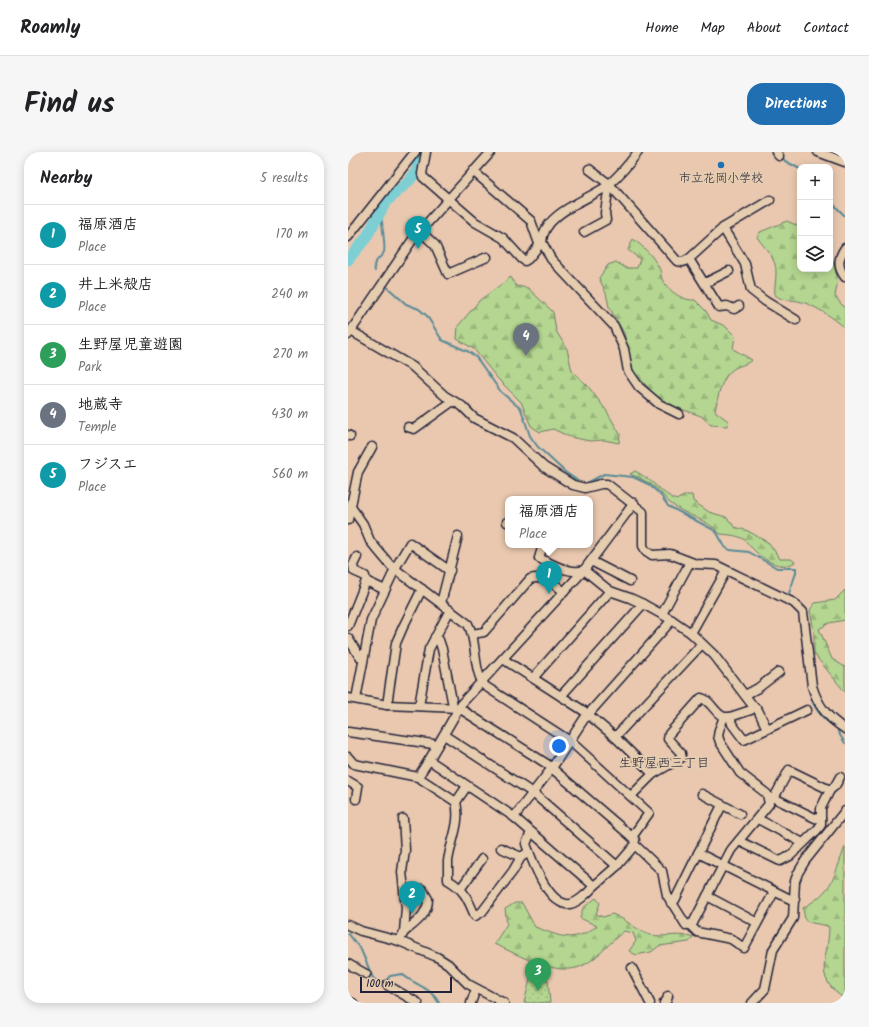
<!DOCTYPE html>
<html lang="en">
<head>
<meta charset="utf-8">
<style>
  body { margin:0; font-family:Kalam,"Klee One",sans-serif; background:#f6f6f6; color:#202124 }
  .controls { position:absolute; right:12px; top:12px; display:grid; overflow:hidden; border-radius:8px; box-shadow:0 2px 10px #0003 }
  .controls button { width:36px; height:36px; display:grid; place-items:center; padding:0; border:0; border-bottom:1px solid #e0e0e0; background:#fff; color:#202124; font:20px sans-serif }
  .scale { position:absolute; left:12px; bottom:10px; width:92px; box-sizing:border-box; padding-left:4px; border:2px solid #22223b; border-top:0; font-size:11px; line-height:14px; white-space:nowrap; color:#22223b; -webkit-text-stroke:3px #e7cdaf; paint-order:stroke }
  .you { position:absolute; left:211px; top:594px; width:14px; height:14px; margin:-10px; border:3px solid #fff; border-radius:50%; background:#1a73e8; box-shadow:0 0 0 6px #1a73e833 }
  .badge { display:grid; place-items:center; width:26px; height:26px; border-radius:50%; background:#1f6fb2; color:#fff; font-size:13px; font-weight:700 }
  .pin { position:absolute; translate:-50% -33px; filter:drop-shadow(0 1px 2px #0008) }
  .pin::after { content:''; position:absolute; top:21px; width:14px; height:12px; background:inherit; clip-path:polygon(0 0,100% 0,50% 100%) }
  .popup { position:absolute; left:157px; top:344px; width:88px; height:52px; box-sizing:border-box; display:grid; place-content:center; border-radius:8px; background:#fff; filter:drop-shadow(0 1px 3px #0005); font-size:13px; white-space:nowrap; color:#757577 }
  .popup b { font-size:15px; color:#202124 }
  .popup::after { content:''; position:absolute; left:50%; top:100%; margin-left:-8px; border:8px solid transparent; border-top-color:#fff }
  .list { margin:0; padding:0; list-style:none }
  h2 { display:flex; justify-content:space-between; align-items:center; height:52px; margin:0; padding:0 16px; font-size:17px }
  h2 small { font-size:13px; font-weight:400; color:#757577 }
  .list li { display:grid; grid-template-columns:26px 1fr auto; gap:12px; align-items:center; box-sizing:border-box; height:60px; padding:0 16px; border-top:1px solid #e0e0e0 }
  .list b { display:block; font-size:15px; white-space:nowrap }
  .list p { margin:0; font-size:13px; white-space:nowrap; color:#757577 }
  .list em { font-size:13px; font-style:normal; color:#757577 }
  .icon { flex:none; width:22px; height:22px; fill:none; stroke:currentColor; stroke-width:2; stroke-linecap:round; stroke-linejoin:round }
  .map { position:relative; flex:none; width:497px; height:851px; overflow:hidden; border-radius:16px }
  header { display:flex; align-items:center; gap:24px; box-sizing:border-box; height:56px; padding:0 20px; background:#fff; border-bottom:1px solid #e0e0e0 }
  header strong { font-size:19px }
  nav { display:flex; gap:22px; margin-inline-start:auto; font-size:14px }
  .intro { display:flex; align-items:center; justify-content:space-between; box-sizing:border-box; height:96px; padding:0 24px }
  h1 { margin:0; font-size:28px }
  .button { padding:10px 18px; border-radius:16px; background:#1f6fb2; color:#fff; font-size:14px; font-weight:700 }
  main { display:flex; gap:24px; padding:0 24px }
  aside { flex:1; background:#fff; border-radius:16px; box-shadow:0 2px 10px #0003 }
  .map>svg:first-child { display:block }
  .grass { fill:url(#grass-dots); stroke:#6b7c66 }
  .forest { fill:url(#forest-firs); stroke:#6b7c66 }
  .lines { fill:none; stroke-linecap:round; stroke-linejoin:round }
  .stream { stroke:#598a97; stroke-width:2 }
  .river { stroke:#7ecfd4; stroke-width:11 }
  .minor-casing { stroke:#22223b; stroke-width:11 }
  .minor { stroke:#e7cdaf; stroke-width:8 }
  .poi-dot { fill:#1f6fb2; stroke:#e7cdaf; stroke-width:1.5 }
  .labels { text-anchor:middle; dominant-baseline:central; stroke-width:4; stroke-linejoin:round; paint-order:stroke }
  .poi-label { font-size:12px; fill:#22223b; stroke:#e7cdaf }
  .neighbourhood-label { font-size:13px; fill:#22223b; stroke:#e7cdaf }
</style>
</head>
<body>
<header>
<strong>Roamly</strong>
<nav><a>Home</a><a>Map</a><a>About</a><a>Contact</a></nav>
</header>
<div class="intro"><h1>Find us</h1><a class="button">Directions</a></div>
<main>
<aside>
<h2>Nearby<small>5 results</small></h2>
<ul class="list">
<li><span class="badge" style="background:#0f9aa8">1</span><div><b>福原酒店</b><p>Place</p></div><em>170 m</em></li>
<li><span class="badge" style="background:#0f9aa8">2</span><div><b>井上米殻店</b><p>Place</p></div><em>240 m</em></li>
<li><span class="badge" style="background:#2e9e5b">3</span><div><b>生野屋児童遊園</b><p>Park</p></div><em>270 m</em></li>
<li><span class="badge" style="background:#6b7280">4</span><div><b>地蔵寺</b><p>Temple</p></div><em>430 m</em></li>
<li><span class="badge" style="background:#0f9aa8">5</span><div><b>フジスエ</b><p>Place</p></div><em>560 m</em></li>
</ul>
</aside>
<div class="map">
<svg width="497" height="851" viewBox="0 0 497 851">
  <defs>
    <pattern id="grass-dots" width="8" height="8" patternUnits="userSpaceOnUse"><rect width="8" height="8" fill="#b4d690"/><path d="M2 2h.1M6 6h.1" fill="none" stroke="#9ab77d" stroke-width="1.8" stroke-linecap="round"/></pattern>
    <pattern id="forest-firs" width="22" height="20" patternUnits="userSpaceOnUse"><rect width="22" height="20" fill="#b4d690"/><path d="M5 1l3.5 6h-7zM16 11l3.5 6h-7z" fill="#9ab77d"/></pattern>
  </defs>
  <rect width="100%" height="100%" fill="#e9c8af"/>
  <filter id="ink" filterUnits="userSpaceOnUse"><feTurbulence type="fractalNoise" baseFrequency=".025" numOctaves="2"/><feDisplacementMap in="SourceGraphic" scale="8" xChannelSelector="R" yChannelSelector="G"/><feConvolveMatrix kernelMatrix="1 2 1 2 8 2 1 2 1" color-interpolation-filters="sRGB"/></filter>
  <g filter="url(#ink)">
    <path class="grass" d="M 183,823 L 200,828 L 202,851 L 176,851 Z"/>
    <g class="forest">
      <path d="M 439,69 L 452,75 L 452,117 L 482,117 L 482,100 L 490,128 L 487,144 L 497,157 L 497,176 C 488,167 463,151 450,149 C 439,147 437,150 427,143 C 426,135 428,129 428,121 C 429,106 416,96 409,85 L 412,80 Z"/>
      <path d="M 285,87 C 296,95 307,106 312,118 C 313,121 313,125 314,127 C 320,139 335,149 347,148 L 358,159 L 363,168 L 377,174 L 387,184 L 385,197 L 404,208 C 397,213 393,213 387,216 C 373,224 370,245 367,259 L 380,269 L 379,274 L 363,273 L 353,264 L 322,253 L 306,242 L 286,220 L 276,181 L 261,155 L 258,141 L 251,126 L 260,113 L 268,110 L 278,116 L 289,116 L 292,107 L 280,98 Z"/>
      <path d="M 163,125 L 168,134 L 180,136 L 205,160 L 208,179 L 219,197 L 224,219 L 239,233 L 258,258 L 272,282 L 271,291 L 256,288 L 242,289 L 222,285 L 205,277 L 192,280 L 183,274 L 173,250 L 149,226 L 126,197 L 109,187 L 110,174 L 132,148 Z"/>
      <path d="M 287,319 C 305,328 312,340 328,348 L 338,343 L 344,343 L 345,349 L 361,360 L 378,365 L 387,375 L 400,379 L 421,391 L 432,407 L 443,407 L 447,410 C 432,420 413,406 403,395 C 400,393 399,390 397,388 C 390,383 381,383 372,382 C 360,367 338,364 322,351 C 319,349 317,345 314,342 C 305,332 294,327 282,322 Z"/>
      <path d="M 497,438 L 497,468 L 481,471 L 471,477 L 484,507 L 497,515 L 497,540 L 466,502 L 466,480 L 462,458 L 467,451 L 487,448 Z"/>
      <path d="M 497,695 L 497,847 C 463,825 481,806 481,775 C 473,771 465,773 457,768 L 455,756 C 486,738 485,726 497,695 Z"/>
      <path d="M 248,746 L 252,751 L 248,762 L 255,765 L 264,762 C 278,767 289,779 303,783 C 317,786 331,780 345,786 L 341,790 L 311,794 L 303,800 L 288,803 L 281,799 L 288,789 L 285,781 L 276,779 C 263,789 251,805 236,813 C 210,827 170,802 146,792 L 159,772 L 157,757 L 167,751 L 174,751 L 187,775 C 212,784 224,792 249,774 L 232,766 L 235,756 Z"/>
    </g>
    <g class="lines">
      <g class="stream">
        <path d="M 433,3 L 437,9 L 452,17"/>
        <path d="M 482,49 L 497,64"/>
        <path d="M 27,119 L 26,113 C 28,108 33,105 36,100 C 38,96 33,67 33,59"/>
        <path d="M 38,134 L 58,152 L 71,157 L 79,164 L 94,188 L 121,200 L 128,205 L 153,240 L 173,257 L 182,284 L 190,295 L 217,320 L 233,331 L 239,331 L 256,322 L 285,325 L 300,332 L 312,342 L 320,354 L 364,377 L 369,381 L 377,395 L 382,398 L 401,400 L 429,416 L 448,416 L 448,421 L 440,444"/>
        <path d="M 461,535 C 462,552 474,569 490,576 L 490,580 L 497,591"/>
        <path d="M 0,781 L 13,798 L 25,826 L 32,831 L 36,831 L 42,824 L 54,822 C 66,833 83,835 91,851"/>
      </g>
      <path class="river" d="M 0,108 L 18,86 L 38,50 L 61,29 L 68,20 L 72,6 L 71,0"/>
      <defs>
        <g id="minor">
          <path d="M 78,0 L 74,22 L 75,25 L 127,70 L 155,86 L 174,107 L 177,109 L 180,107 L 194,90"/>
          <path d="M 290,0 C 281,12 271,24 259,34 C 240,48 195,61 194,90 L 203,107 L 266,174 L 276,197 L 280,219 L 291,235 L 311,252 L 331,262"/>
          <path d="M 428,0 L 431,4"/>
          <path d="M 470,0 L 497,10"/>
          <path d="M 241,17 L 261,32 L 329,109 L 335,110 L 341,107 L 375,76 L 422,48"/>
          <path d="M 125,19 L 183,69 L 190,89 L 193,91"/>
          <path d="M 375,76 L 397,112 L 403,138 L 417,149 L 448,168"/>
          <path d="M 72,79 L 87,93 L 100,122 L 139,105"/>
          <path d="M 236,80 L 258,68 L 257,61 L 261,32"/>
          <path d="M 0,85 L 67,0"/>
          <path d="M 497,96 C 490,106 489,115 497,125"/>
          <path d="M 341,107 L 371,155 L 379,154 L 386,157 L 391,154"/>
          <path d="M 357,131 L 381,119"/>
          <path d="M 3,179 L 65,215 L 97,244 L 114,254 L 126,266 L 165,286 L 196,315 L 225,333 L 237,336 L 253,332 L 259,332 L 295,360 L 295,394 L 298,399 L 304,403 L 322,402 L 348,412 L 368,413 L 446,451 L 455,460 L 456,468 L 464,534 C 470,554 480,566 497,577"/>
          <path d="M 0,183 L 65,87 L 143,0"/>
          <path d="M 60,275 L 66,277 L 105,249"/>
          <path d="M 0,283 L 2,284"/>
          <path d="M 3,355 L 15,372 L 22,389 L 43,414 L 120,472 C 130,490 124,518 137,534 L 222,589 L 301,661 L 284,685"/>
          <path d="M 0,368 L 10,320 L 24,295"/>
          <path d="M 159,370 L 160,370"/>
          <path d="M 195,393 L 191,406 C 204,412 222,423 236,418 L 286,351"/>
          <path d="M 9,405 L 5,413 L 6,419 L 17,424 L 18,429"/>
          <path d="M 243,409 L 282,429"/>
          <path d="M 236,418 L 262,439 L 282,446 L 295,452 L 324,468 L 343,481 L 366,503 L 405,554 L 403,558 L 382,565 L 376,565 L 371,578 L 370,584 L 372,590 L 392,621 L 419,642 L 421,652 L 383,698 L 345,771 L 338,773 L 319,743 L 314,719 L 287,693 L 269,714 L 246,734 L 166,665 L 81,608 L 114,551 Z"/>
          <path d="M 93,451 L 110,384"/>
          <path d="M 314,462 L 342,410"/>
          <path d="M 0,474 L 18,429 L 37,438"/>
          <path d="M 343,481 L 378,419"/>
          <path d="M 124,482 L 136,480 L 182,427 C 195,423 207,431 216,440"/>
          <path d="M 87,485 L 91,488 L 94,497 L 105,554"/>
          <path d="M 0,486 L 11,504 L 15,506"/>
          <path d="M 155,507 L 236,559 L 267,585 L 305,622"/>
          <path d="M 185,526 L 262,439"/>
          <path d="M 397,543 L 410,536 L 431,520"/>
          <path d="M 213,544 L 295,452"/>
          <path d="M 0,546 L 39,553 L 111,556 L 199,612 L 284,685 L 287,688"/>
          <path d="M 8,547 L 23,468 L 49,413 L 62,391 L 102,419"/>
          <path d="M 39,553 L 48,491 L 55,475 L 74,437"/>
          <path d="M 71,554 L 81,497 L 102,458"/>
          <path d="M 405,554 L 410,558 L 419,577"/>
          <path d="M 382,565 L 384,572 L 396,588 L 459,558"/>
          <path d="M 0,580 L 85,592 L 89,594"/>
          <path d="M 96,583 L 185,641 L 269,714"/>
          <path d="M 267,585 L 354,492"/>
          <path d="M 0,605 L 6,612 L 70,625"/>
          <path d="M 81,608 L 70,625 L 108,650 C 113,671 103,688 100,709 C 100,715 100,722 100,728 C 116,737 120,747 127,764 L 134,760 L 165,719 L 173,705 L 181,700"/>
          <path d="M 0,629 L 10,635 L 8,647"/>
          <path d="M 482,638 L 487,634 L 492,625"/>
          <path d="M 354,642 L 392,662"/>
          <path d="M 283,644 L 305,622 L 333,606 L 333,601 L 320,587 L 321,582 L 353,546 C 363,548 366,561 376,565"/>
          <path d="M 422,646 L 426,646 L 467,666 L 473,667"/>
          <path d="M 108,650 L 119,634"/>
          <path d="M 166,665 L 204,616 L 236,567 L 324,468"/>
          <path d="M 410,667 L 455,691"/>
          <path d="M 183,680 L 178,692 C 184,708 198,748 218,752 C 227,754 241,740 246,734"/>
          <path d="M 391,689 L 432,709 L 442,704 L 469,678 L 473,673 L 473,656 L 482,638 L 441,618 L 426,646"/>
          <path d="M 153,696 L 173,705"/>
          <path d="M 350,701 L 442,747 L 447,747"/>
          <path d="M 113,736 L 134,707"/>
          <path d="M 359,744 L 408,770"/>
          <path d="M 323,751 L 327,748 L 374,653"/>
          <path d="M 0,773 L 13,779 L 51,789 L 89,805 L 100,812 L 120,832 L 156,851"/>
          <path d="M 342,773 L 349,780 L 383,787 L 396,796 L 426,740"/>
          <path d="M 56,780 C 67,771 80,763 80,747 L 74,737"/>
          <path d="M 51,789 L 56,780 L 58,756 L 54,720 L 57,698 L 55,667"/>
          <path d="M 0,812 L 18,822"/>
          <path d="M 284,816 L 302,851"/>
          <path d="M 39,833 L 70,851"/>
          <path d="M 0,849 L 5,851"/>
          <path d="M 123,851 L 128,837"/>
          <path d="M 316,851 L 319,848 L 320,844"/>
          <path d="M 404,851 L 417,837 L 425,798 L 445,766 L 447,729 L 450,721 L 457,709 L 497,659"/>
        </g>
      </defs>
      <use href="#minor" class="minor-casing"/>
      <use href="#minor" class="minor"/>
    </g>
  </g>
  <circle class="poi-dot" cx="373" cy="13" r="4"/>
  <g class="labels">
    <g class="poi-label">
      <text x="373" y="26">市立花岡小学校</text>
    </g>
    <g class="neighbourhood-label">
      <text x="316" y="611">生野屋西三丁目</text>
    </g>
  </g>
</svg>
<div class="controls">
<button>+</button>
<button>−</button>
<button><svg class="icon" aria-label="layers" viewBox="0 0 24 24"><path d="M12 4l9 5-9 5-9-5zM3 14l9 5 9-5"/></svg></button>
</div>
<div class="scale">100 m</div>
<div class="you"></div>
<div class="pin badge" style="left:201px;top:442px;background:#0f9aa8">1</div>
<div class="popup"><b>福原酒店</b>Place</div>
<div class="pin badge" style="left:64px;top:762px;background:#0f9aa8">2</div>
<div class="pin badge" style="left:190px;top:839px;background:#2e9e5b">3</div>
<div class="pin badge" style="left:178px;top:204px;background:#6b7280">4</div>
<div class="pin badge" style="left:70px;top:97px;background:#0f9aa8">5</div>
</div>
</main>
</body>
</html>
